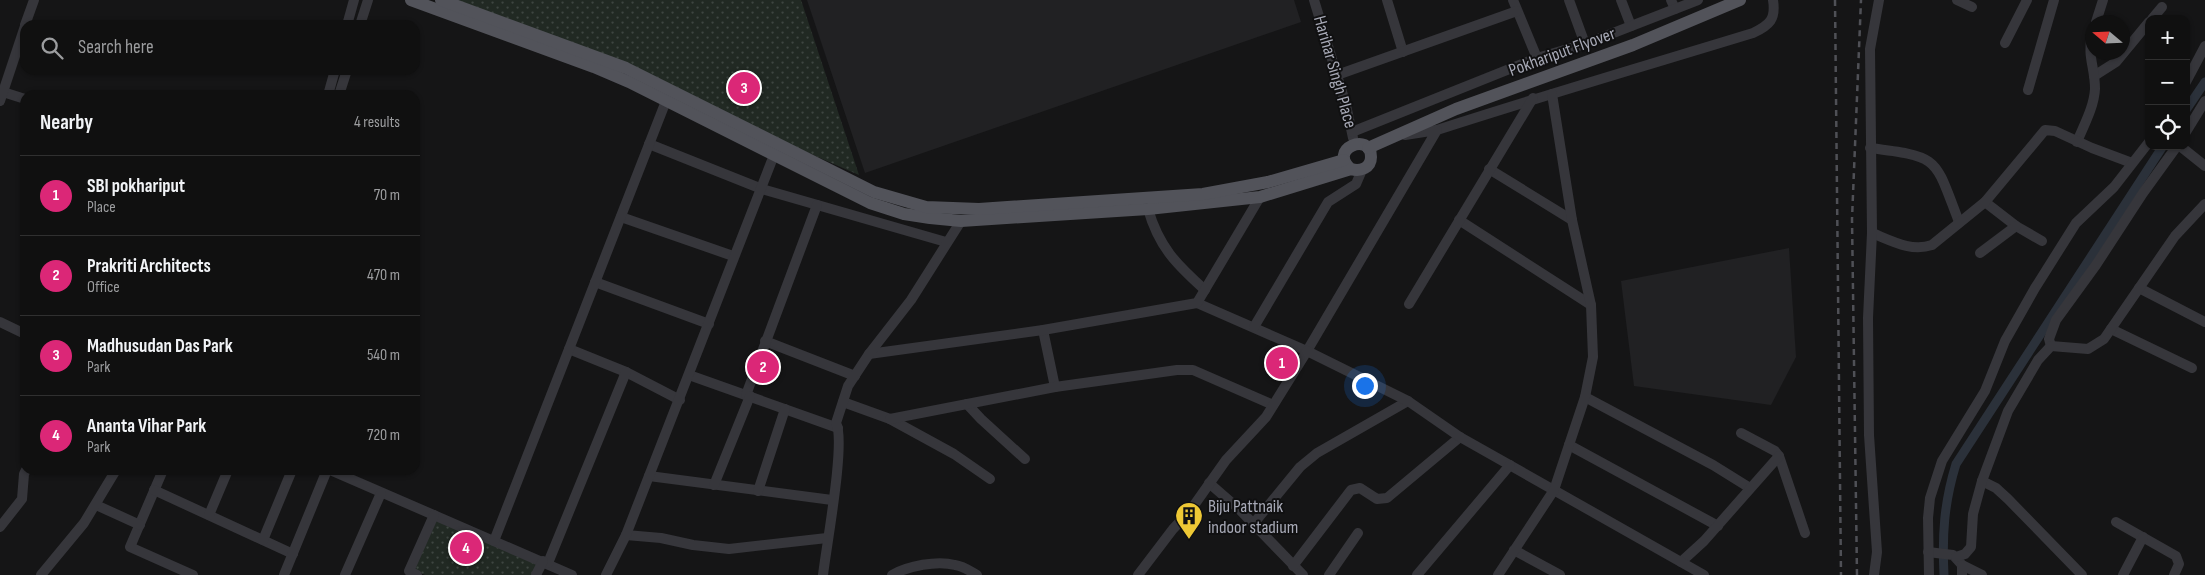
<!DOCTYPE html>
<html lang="en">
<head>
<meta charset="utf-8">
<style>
  body { margin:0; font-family:"Sofia Sans Condensed",sans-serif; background:#191919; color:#f1f3f6 }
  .controls { position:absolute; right:15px; top:15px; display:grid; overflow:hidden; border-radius:10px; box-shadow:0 1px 4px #0004 }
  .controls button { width:45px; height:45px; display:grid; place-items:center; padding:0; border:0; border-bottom:1px solid #303030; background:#101010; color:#f1f3f6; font:25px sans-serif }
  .compass { position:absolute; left:2085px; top:15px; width:45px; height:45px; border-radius:50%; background:#101010; box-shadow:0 1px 4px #0004; rotate:289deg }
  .you { position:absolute; left:1364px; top:385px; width:18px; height:18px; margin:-12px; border:4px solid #fff; border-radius:50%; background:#1a73e8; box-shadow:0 0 0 8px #1a73e833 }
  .badge { display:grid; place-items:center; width:32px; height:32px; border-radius:50%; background:#db2777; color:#fff; font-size:16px; font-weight:700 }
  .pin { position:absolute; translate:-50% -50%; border:2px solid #fff; box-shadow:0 1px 5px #0006 }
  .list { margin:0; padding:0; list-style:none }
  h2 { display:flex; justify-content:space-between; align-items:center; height:65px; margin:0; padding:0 20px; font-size:21px }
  h2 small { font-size:16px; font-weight:400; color:#9c9d9f }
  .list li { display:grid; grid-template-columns:32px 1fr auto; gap:15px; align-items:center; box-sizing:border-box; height:80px; padding:0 20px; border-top:1px solid #303030 }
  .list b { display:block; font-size:19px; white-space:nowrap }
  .list p { margin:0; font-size:16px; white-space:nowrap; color:#9c9d9f }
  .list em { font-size:16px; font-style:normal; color:#9c9d9f }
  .icon { flex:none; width:28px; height:28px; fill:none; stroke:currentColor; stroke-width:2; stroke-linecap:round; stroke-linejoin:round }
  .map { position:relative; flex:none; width:2205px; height:575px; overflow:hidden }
  .search { position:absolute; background:#101010; box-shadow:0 1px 4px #0004; left:20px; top:20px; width:400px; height:55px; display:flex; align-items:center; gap:12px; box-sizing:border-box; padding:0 18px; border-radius:15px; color:#9c9d9f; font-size:19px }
  .panel { position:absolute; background:#101010; box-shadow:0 1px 4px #0004; left:20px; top:90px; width:400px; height:385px; border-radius:15px }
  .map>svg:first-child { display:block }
  .built { fill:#212123 }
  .grass { fill:url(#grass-dots) }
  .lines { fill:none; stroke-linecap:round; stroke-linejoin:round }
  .canal { stroke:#2b313a; stroke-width:9 }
  .minor { stroke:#36363b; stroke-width:10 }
  .major { stroke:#52535a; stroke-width:12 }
  .rail { stroke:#4f5056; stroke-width:2.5; stroke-dasharray:6 5; stroke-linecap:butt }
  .labels { text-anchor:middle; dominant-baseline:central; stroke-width:4; stroke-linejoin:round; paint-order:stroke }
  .street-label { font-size:18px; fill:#a7a9b6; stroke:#101011 }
  .poi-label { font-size:18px; fill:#a7a9b6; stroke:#101011; text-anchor:start }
</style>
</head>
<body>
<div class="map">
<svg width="2205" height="575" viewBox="0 0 2205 575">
  <defs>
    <pattern id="grass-dots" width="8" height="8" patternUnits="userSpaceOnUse" patternTransform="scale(1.25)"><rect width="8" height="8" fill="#212923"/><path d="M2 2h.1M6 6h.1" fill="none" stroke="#3e4541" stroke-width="1.8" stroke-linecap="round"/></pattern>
  </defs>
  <rect width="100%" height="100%" fill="#151516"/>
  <g class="built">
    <path d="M 807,0 L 1294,0 L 1301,22 L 865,173 Z"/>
    <path d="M 1789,248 L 1796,357 L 1771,405 L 1634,386 L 1621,281 Z"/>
  </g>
  <g class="grass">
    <path d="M 442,0 L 801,0 L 859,175 L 542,37 Z"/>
    <path d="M 435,517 L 542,561 L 535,575 L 425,575 L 412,569 Z"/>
  </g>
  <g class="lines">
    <g class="canal">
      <path d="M 2186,110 L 2205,82"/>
      <path d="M 1944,575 C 1942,535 1944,503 1956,464 L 2163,146"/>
    </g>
    <g class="minor">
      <path d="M 1314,0 L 1346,105 L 1353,138"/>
      <path d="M 1387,0 L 1403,52"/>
      <path d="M 1513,0 L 1537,58"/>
      <path d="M 1569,0 L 1585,44"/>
      <path d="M 1621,0 L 1631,26"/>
      <path d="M 1671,0 L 1675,9"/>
      <path d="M 1957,0 L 1972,7"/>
      <path d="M 2152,19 L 2162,7"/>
      <path d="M 2096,22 L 2103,0"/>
      <path d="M 25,25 L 34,0"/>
      <path d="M 347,25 L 354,0"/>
      <path d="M 360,25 L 368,0"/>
      <path d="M 2005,43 L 2027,0"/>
      <path d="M 1337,75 L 1517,11"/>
      <path d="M 2094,76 L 2116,62 L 2149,22"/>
      <path d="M 2186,82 L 2205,46"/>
      <path d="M 2028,90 L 2054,0"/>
      <path d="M 3,92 L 25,99"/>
      <path d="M 328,95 L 335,70"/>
      <path d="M 339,95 L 347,70"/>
      <path d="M 0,101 L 25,26"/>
      <path d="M 1437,130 C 1542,96 1648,65 1753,33 C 1770,25 1776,19 1773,0"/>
      <path d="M 1352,132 L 1537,58 L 1585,44 L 1698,0"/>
      <path d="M 2186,132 L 2205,101"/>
      <path d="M 2077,142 C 2084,125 2094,107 2095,89 C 2095,67 2087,57 2092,33"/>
      <path d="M 649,144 L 762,189 L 946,242"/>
      <path d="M 2180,146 L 2205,166"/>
      <path d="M 1870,148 C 1941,157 1934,157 1959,222"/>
      <path d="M 1489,169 L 1572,220"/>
      <path d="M 1985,202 L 2016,226 L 2042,241"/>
      <path d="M 1148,209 C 1159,247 1176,264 1205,290"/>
      <path d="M 621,217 L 733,256"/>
      <path d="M 1459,220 L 1591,305"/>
      <path d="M 1872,233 C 1892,241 1911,252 1932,245 L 1985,202 L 2045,130 L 2055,131 L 2092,148 L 2132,163"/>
      <path d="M 1980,253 L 2016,226"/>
      <path d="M 595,282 L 709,324"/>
      <path d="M 2139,288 L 2205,322"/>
      <path d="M 1197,303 L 1307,351 L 1437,130 L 1405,135"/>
      <path d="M 1409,304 L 1533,98"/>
      <path d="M 0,322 L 25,334"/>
      <path d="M 1254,327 L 1328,202 L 1356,184 L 1362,170"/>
      <path d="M 2111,329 L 2192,368"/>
      <path d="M 1043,330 L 1055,387"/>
      <path d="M 765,341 L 855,376"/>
      <path d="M 2051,346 L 2049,339 L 2056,320 L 2096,265 L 2143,193 L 2177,146"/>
      <path d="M 569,349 L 626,372 L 680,400"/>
      <path d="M 869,354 L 1043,330 L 1197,303 L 1260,197"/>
      <path d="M 689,375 L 838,428"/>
      <path d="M 746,395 L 817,205"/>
      <path d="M 1585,397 L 1713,465 L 1750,488"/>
      <path d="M 843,402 L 890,419 L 954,454 L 990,479"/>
      <path d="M 967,404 L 981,419 L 1025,459"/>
      <path d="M 890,419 L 1055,387 L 1177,370 L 1193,370 L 1273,405"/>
      <path d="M 1741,433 L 1775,451 L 1779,456 L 1805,533"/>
      <path d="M 1569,445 L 1718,526"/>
      <path d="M 163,470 L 130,547 L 193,575"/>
      <path d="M 330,470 L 572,575"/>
      <path d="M 649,476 L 832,500"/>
      <path d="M 1982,481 L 1996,488 L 2008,499 L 2082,575"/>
      <path d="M 1209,483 L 1240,510 L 1303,575"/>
      <path d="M 714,485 L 750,396"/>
      <path d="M 154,490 L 293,554"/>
      <path d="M 758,491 L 785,409"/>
      <path d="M 96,505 L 140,525"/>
      <path d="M 209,515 L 228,470"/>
      <path d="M 2116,522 L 2176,556 L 2179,564 L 2174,575"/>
      <path d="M 1254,523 L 1300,467 L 1317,453 L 1408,401"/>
      <path d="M 0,527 L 22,499 L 24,474 L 26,470"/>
      <path d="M 626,535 L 661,538 L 693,545 L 729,549 L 827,538"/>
      <path d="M 263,540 L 292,470"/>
      <path d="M 494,541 L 666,101"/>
      <path d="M 1514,550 L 1560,575"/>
      <path d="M 1928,552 L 1953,555 L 1962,565 L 1962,575"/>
      <path d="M 1956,557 L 1965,554 L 1971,547 L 1973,514 L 1982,481 L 2008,411 L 2038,360 L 2051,346 L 2088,349 L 2104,339 L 2175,236 L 2205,204"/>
      <path d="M 1681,562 L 1704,541 L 1779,456"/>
      <path d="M 548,563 L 626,372"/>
      <path d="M 1962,565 L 1982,575"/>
      <path d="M 1293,566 L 1351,490 L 1360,488 L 1377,499 L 1387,498 L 1460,437"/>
      <path d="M 41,575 L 84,523 L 116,470"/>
      <path d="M 284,575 L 327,470"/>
      <path d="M 345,575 L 381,493"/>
      <path d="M 417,575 L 409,571 L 434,515"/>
      <path d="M 536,575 L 543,561"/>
      <path d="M 606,575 L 626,535 L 774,155"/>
      <path d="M 823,575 C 826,548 846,441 836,423 L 848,386 L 869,354 L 911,300 L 961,221"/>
      <path d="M 892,575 C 908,566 937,560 955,565 C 963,566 970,571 977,575"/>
      <path d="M 1138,575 L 1173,529 L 1190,511 L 1226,460 L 1266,417 L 1307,351 L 1408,401 L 1460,437 L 1704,575"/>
      <path d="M 1329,575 L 1358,533"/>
      <path d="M 1417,575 L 1510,465"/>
      <path d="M 1498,575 L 1554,490 L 1585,397 L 1593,357 L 1591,305 L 1572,220 L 1552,94"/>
      <path d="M 1874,575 L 1877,552 L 1869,435 L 1868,318 L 1872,233 L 1870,49 L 1879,0"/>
      <path d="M 1929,575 L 1928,518 L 1930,498 L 1942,461 L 1985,391 L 2005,341 L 2035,288 L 2076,223 L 2114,187 L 2149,142"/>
      <path d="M 2123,575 L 2143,537"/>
    </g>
    <g class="major">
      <path d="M 411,0 L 594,67 L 629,82 L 870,203 L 904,214 L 930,218 L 961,221 L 1148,209 L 1260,197 L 1351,169 C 1360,172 1371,168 1371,157 C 1371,131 1327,149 1351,169"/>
      <path d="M 441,0 L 626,68 L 874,192 L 926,207 L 979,209 L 1203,194 L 1268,182 L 1344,160"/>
      <path d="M 1368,148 L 1456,109 L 1633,45 L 1740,0"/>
    </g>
    <g class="rail">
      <path d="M 1835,0 L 1841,575"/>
      <path d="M 1857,575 L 1852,219 L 1861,0"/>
    </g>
  </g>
  <defs>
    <symbol id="building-pin" viewBox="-11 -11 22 30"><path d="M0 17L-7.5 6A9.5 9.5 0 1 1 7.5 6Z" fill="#eec835" stroke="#101011"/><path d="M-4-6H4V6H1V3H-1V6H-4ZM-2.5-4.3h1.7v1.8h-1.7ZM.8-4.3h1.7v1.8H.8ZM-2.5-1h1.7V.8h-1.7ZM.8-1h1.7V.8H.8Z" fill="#111"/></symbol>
  </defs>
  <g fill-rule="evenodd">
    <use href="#building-pin" x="1173" y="500" width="32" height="43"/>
  </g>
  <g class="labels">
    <g class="street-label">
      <text transform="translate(1562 52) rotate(-20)">Pokhariput Flyover</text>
      <text transform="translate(1335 72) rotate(74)">Harihar Singh Place</text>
    </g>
    <g class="poi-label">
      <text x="1208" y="506">Biju Pattnaik<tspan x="1208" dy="21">indoor stadium</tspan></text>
    </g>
  </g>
</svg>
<div class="controls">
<button>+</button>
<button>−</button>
<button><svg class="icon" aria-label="locate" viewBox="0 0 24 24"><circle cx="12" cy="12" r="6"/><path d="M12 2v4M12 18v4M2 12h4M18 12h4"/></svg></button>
</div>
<svg class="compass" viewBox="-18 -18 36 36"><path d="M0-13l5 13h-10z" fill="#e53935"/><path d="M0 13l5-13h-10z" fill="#9c9d9f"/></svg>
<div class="you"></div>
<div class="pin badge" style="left:1282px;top:363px">1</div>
<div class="pin badge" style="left:763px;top:367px">2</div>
<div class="pin badge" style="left:744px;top:88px">3</div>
<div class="pin badge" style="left:466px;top:548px">4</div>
<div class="search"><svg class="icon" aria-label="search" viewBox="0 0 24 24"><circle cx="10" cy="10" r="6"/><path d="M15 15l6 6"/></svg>Search here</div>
<section class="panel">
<h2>Nearby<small>4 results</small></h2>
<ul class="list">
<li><span class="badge">1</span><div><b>SBI pokhariput</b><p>Place</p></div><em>70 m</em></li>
<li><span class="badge">2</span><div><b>Prakriti Architects</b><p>Office</p></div><em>470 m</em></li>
<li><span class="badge">3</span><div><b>Madhusudan Das Park</b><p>Park</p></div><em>540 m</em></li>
<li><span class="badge">4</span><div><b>Ananta Vihar Park</b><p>Park</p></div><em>720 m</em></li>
</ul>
</section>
</div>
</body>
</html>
